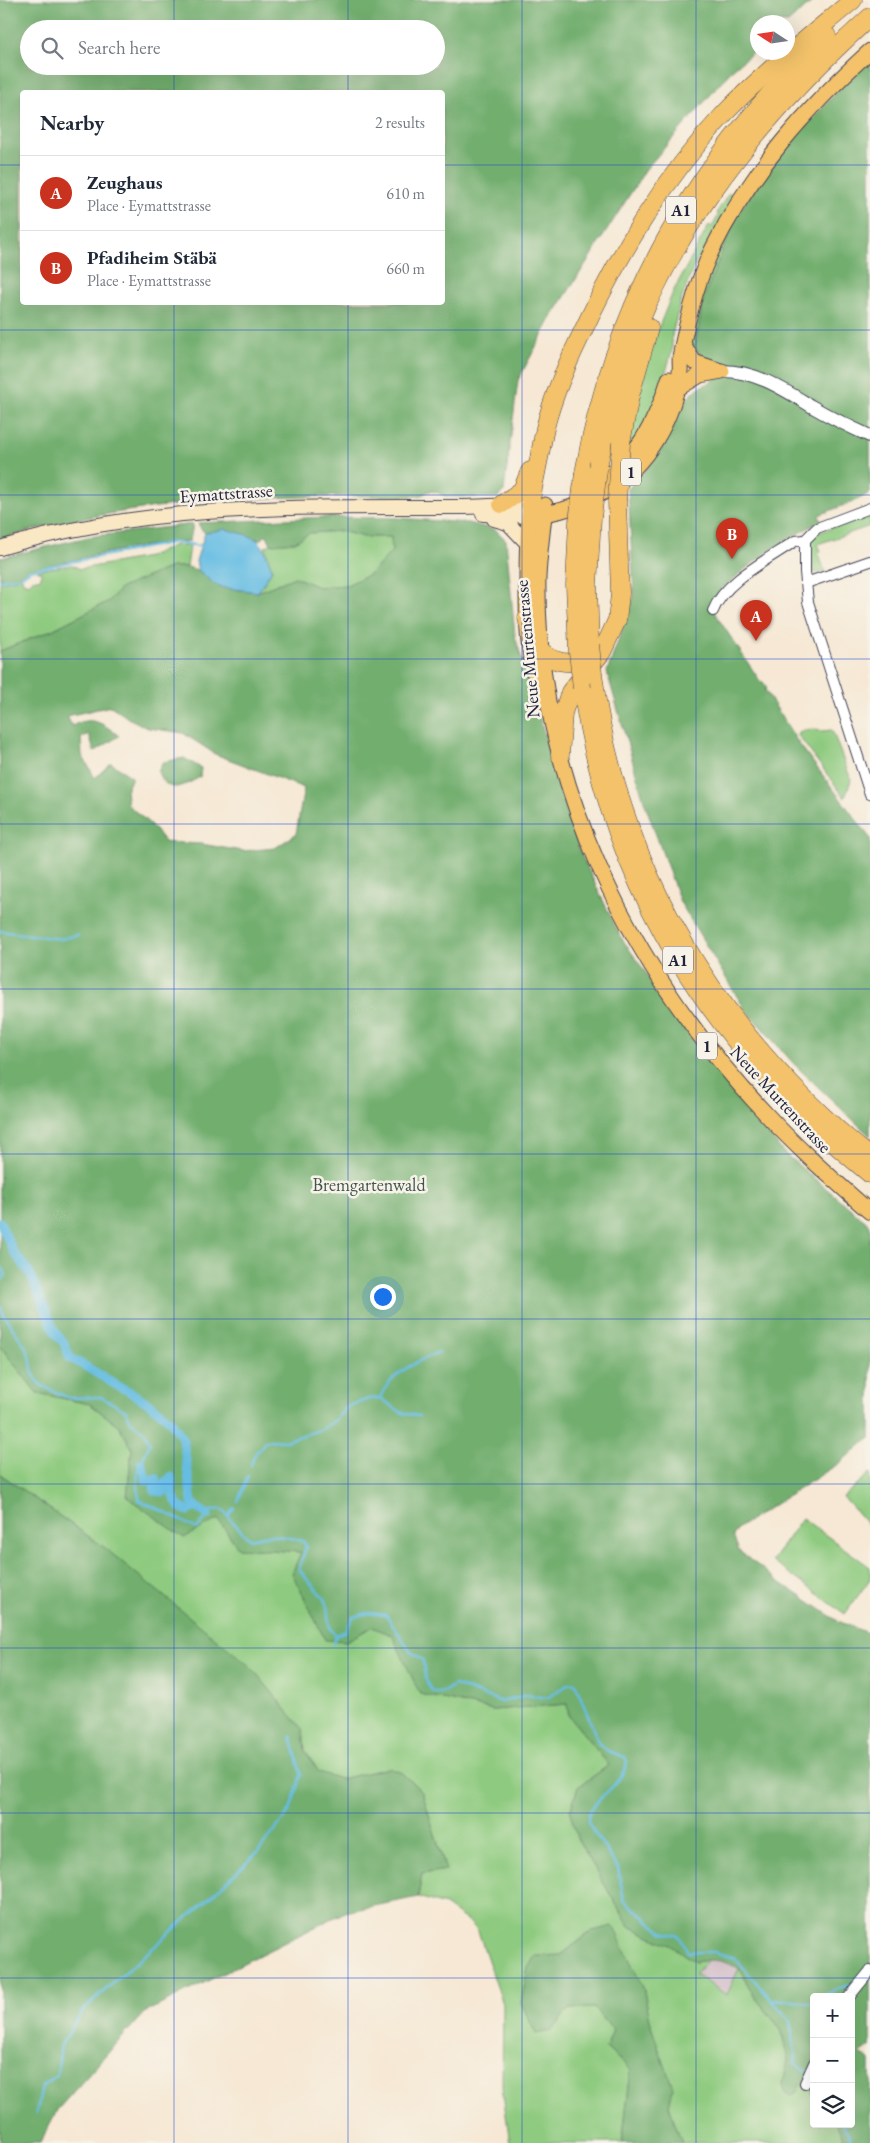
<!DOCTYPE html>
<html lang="en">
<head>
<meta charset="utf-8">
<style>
  body { margin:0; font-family:"EB Garamond",serif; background:#f2f2f3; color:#1f2937 }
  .controls { position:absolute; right:15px; bottom:15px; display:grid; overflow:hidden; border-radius:5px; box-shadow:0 5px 20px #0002 }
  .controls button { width:45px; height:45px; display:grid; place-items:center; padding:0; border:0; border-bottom:1px solid #e0e1e3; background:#fff; color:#1f2937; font:25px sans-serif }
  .compass { position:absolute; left:750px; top:15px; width:45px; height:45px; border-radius:50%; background:#fff; box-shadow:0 5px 20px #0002; rotate:282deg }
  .you { position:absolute; left:382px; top:1296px; width:18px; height:18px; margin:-12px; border:4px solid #fff; border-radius:50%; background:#1a73e8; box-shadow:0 0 0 8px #1a73e833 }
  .badge { display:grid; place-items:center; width:32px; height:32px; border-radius:50%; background:#c8321e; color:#fff; font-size:16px; font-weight:700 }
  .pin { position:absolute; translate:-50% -41px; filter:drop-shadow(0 1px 2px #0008) }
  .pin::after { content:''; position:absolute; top:26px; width:18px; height:15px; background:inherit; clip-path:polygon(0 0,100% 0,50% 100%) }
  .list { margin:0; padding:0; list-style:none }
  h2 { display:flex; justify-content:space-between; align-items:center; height:65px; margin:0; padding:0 20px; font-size:21px }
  h2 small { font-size:16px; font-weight:400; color:#747a83 }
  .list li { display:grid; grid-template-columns:32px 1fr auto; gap:15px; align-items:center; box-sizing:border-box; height:75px; padding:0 20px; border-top:1px solid #e0e1e3 }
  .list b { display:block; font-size:19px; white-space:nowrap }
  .list p { margin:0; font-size:16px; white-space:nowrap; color:#747a83 }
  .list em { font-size:16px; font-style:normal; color:#747a83 }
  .icon { flex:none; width:28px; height:28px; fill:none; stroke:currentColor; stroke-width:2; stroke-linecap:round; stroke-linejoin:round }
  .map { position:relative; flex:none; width:870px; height:2143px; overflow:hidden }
  .search { position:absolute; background:#fff; box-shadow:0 5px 20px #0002; left:20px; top:20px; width:425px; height:55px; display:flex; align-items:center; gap:12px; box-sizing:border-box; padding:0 18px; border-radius:28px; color:#747a83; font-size:19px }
  .panel { position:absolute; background:#fff; box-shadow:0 5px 20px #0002; left:20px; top:90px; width:425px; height:215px; border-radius:5px }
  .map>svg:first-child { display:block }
  .industrial { fill:#d2bdc7 }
  .green { fill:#8eca7f; stroke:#58765d }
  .forest { fill:#72ae6e; stroke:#4a6854; fill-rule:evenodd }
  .water { fill:#66bde3; stroke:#44708f }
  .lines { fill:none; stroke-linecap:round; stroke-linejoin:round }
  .stream { stroke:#66bde3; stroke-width:2.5 }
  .canal { stroke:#66bde3; stroke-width:9 }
  .minor-casing { stroke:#424052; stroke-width:12 }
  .tertiary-casing { stroke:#424052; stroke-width:14 }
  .secondary-casing { stroke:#424052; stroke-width:16 }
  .primary-casing { stroke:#424052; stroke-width:17 }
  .motorway-casing { stroke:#424052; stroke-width:19 }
  .minor { stroke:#fff; stroke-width:10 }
  .tertiary { stroke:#fff; stroke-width:12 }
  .secondary { stroke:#fae7c3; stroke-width:14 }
  .primary { stroke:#f3c26a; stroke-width:15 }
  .motorway { stroke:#f3c26a; stroke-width:18 }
  .motorway-bridge-casing { stroke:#424052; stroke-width:19; stroke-linecap:butt }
  .motorway-bridge { stroke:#f3c26a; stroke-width:18 }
  .grid { fill:none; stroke:#1d4ed8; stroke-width:1; stroke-opacity:0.55 }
  .labels { text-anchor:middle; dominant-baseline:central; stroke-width:5; stroke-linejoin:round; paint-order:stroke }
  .shield { fill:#f7f3e8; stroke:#62616f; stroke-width:1 }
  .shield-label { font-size:16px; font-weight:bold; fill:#22223b }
  .street-label { font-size:18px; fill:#22223b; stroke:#f7f3e8 }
  .park-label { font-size:18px; fill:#42544f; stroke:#f7f3e8 }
</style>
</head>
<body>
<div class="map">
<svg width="870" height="2143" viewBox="0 0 870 2143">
  <rect width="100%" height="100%" fill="#f7f3e8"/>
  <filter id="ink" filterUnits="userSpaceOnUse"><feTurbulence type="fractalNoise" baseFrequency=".02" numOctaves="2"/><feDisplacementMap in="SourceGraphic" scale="10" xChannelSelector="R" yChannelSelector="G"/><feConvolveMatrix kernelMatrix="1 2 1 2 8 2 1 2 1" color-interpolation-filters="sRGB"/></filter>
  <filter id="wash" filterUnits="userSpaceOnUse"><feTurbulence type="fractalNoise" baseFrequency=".0096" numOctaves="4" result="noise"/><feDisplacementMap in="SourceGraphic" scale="20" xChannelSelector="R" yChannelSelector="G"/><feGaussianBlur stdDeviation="1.12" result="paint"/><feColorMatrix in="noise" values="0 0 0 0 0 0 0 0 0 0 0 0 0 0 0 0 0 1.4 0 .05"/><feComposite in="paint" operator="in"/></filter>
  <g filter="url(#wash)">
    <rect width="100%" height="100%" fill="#f6e8d4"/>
    <path class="industrial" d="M 708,1960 L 722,1961 L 739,1968 L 728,1995 L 697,1976 L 695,1974 Z"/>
    <g class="green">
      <path d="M 729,193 L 735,198 L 714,236 L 696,261 L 680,303 L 672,335 L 672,350 L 663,383 L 652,411 L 628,452 L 631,414 L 658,329 L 673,292 L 709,225 L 712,227 L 718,216 L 717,212 Z"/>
      <path d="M 735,218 L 704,297 L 695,347 L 704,359 L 700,361 L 690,342 L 701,296 L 715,258 Z"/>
      <path d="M 869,513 L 870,526 L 818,544 L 821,551 L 818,552 L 825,572 L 814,573 L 812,570 C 810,558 807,544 816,534 Z"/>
      <path d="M 341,531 L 364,537 L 391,537 L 392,551 L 372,573 L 347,585 L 318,587 L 295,577 L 258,592 L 272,570 L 265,547 L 271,544 L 295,542 L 309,533 Z"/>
      <path d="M 175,545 L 190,546 L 187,567 L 171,567 L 121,588 L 109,601 L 52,630 L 0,651 L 0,582 L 22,578 L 23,582 L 29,584 L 32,580 L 41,578 L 41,572 L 37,570 L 72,565 L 80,569 L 148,557 Z"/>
      <path d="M 813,729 L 822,731 L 832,730 L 851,780 L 845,798 L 797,734 L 805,730 Z"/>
      <path d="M 0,1346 L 37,1393 L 90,1404 L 119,1426 L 132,1448 L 127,1497 L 218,1519 L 238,1548 L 301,1552 L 346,1641 L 372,1627 L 393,1635 L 420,1694 L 493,1710 L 567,1704 L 569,1716 L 609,1765 L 578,1787 L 570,1812 L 577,1838 L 629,1926 L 672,1946 L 695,1962 L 708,1960 L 695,1974 L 727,1995 L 739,1968 L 754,1996 L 781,2029 L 788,2060 L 783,2084 C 819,2082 814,2095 814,2124 L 836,2124 L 846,2143 L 682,2143 L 669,2106 L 672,2088 L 652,2029 L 643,1987 L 592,1931 L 561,1955 L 535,1957 L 551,2031 L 569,2009 L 594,2008 L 613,2030 L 606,2048 L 631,2070 L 622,2143 L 510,2143 L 502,2087 L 503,2004 L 478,1931 L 469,1922 L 445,1905 L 418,1897 L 422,1874 L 446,1870 L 422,1792 L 411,1781 L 389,1768 L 340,1779 L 319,1772 L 305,1751 L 303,1730 L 105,1548 L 0,1474 Z"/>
      <path d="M 870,1473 L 870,1527 L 843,1497 Z"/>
      <path d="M 802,1518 L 870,1567 L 870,1579 L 845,1614 L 772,1561 Z"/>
    </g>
    <g class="forest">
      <path d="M 0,0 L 814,0 L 788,23 L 758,22 L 757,49 L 733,69 L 646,169 L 552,317 L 518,380 L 504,491 L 498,497 L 447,497 L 436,492 L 429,491 L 420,496 C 280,495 135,498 0,539 ZM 29,29 L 436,29 L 436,66 L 29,66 ZM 22,92 L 442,92 L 442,302 L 22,302 Z"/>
      <path d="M 870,61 L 870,493 L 857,500 L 819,515 L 821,522 C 793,533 723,579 710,606 L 760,681 L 763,682 L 767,688 L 765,690 L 797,741 L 870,838 L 870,1136 L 795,1065 L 744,1008 L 680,902 L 644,801 L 607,672 L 634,596 L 628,489 L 658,455 L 686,400 L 698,388 L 713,381 L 716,364 L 704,359 L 695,347 L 704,297 L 735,218 L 771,164 L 844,84 Z"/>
      <path d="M 329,517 L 397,518 L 468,523 L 496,530 L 506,540 L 515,636 L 579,850 L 620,936 L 696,1044 L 784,1153 L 870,1225 L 870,1438 L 838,1464 L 738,1528 L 733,1536 L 739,1551 L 778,1581 L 838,1621 L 870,1634 L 870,1964 L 843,1997 L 814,1997 L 814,2094 L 809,2087 L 801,2083 L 797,2092 L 791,2096 L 785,2092 L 783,2084 L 788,2060 L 781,2029 L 754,1996 L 739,1968 L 721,1961 L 708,1960 L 695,1962 L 672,1946 L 629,1926 L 577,1838 L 570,1812 L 578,1787 L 609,1765 L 569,1716 L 567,1704 L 493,1710 L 420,1694 L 392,1635 L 372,1627 L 346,1641 L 325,1640 L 292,1573 L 301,1552 L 238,1548 L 218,1519 L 184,1538 L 127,1497 L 132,1448 L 119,1426 L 90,1404 L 37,1393 L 0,1346 L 0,651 L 52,630 L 109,601 L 121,588 L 171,567 L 187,567 L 198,570 L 213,583 L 224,588 L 258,592 L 295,577 L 318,587 L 347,585 L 372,573 L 392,551 L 391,537 L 364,537 L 341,531 L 309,533 L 295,542 L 271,544 L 267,535 L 259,540 L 241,533 L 205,533 L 201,529 L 198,523 ZM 111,706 L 128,718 L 148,728 L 183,733 L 215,754 L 304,788 L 296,834 L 275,848 L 242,851 L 201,844 L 165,842 L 150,824 L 128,805 L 126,791 L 132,777 L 111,763 L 95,778 L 82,755 L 81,738 L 89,734 L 94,752 L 119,736 C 103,723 91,715 72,726 L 67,716 Z"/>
      <path d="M 193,524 L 190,541 C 141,544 93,556 46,566 L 31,569 L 17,577 L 0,580 L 0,558 L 88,537 Z"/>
      <path d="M 184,758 L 201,768 L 200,777 C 184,786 167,796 158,772 L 163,762 Z"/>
      <path d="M 0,1474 L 105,1548 L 252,1668 L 303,1730 L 305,1751 L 319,1772 L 340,1779 L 389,1768 L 402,1773 L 422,1792 L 446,1870 L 422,1874 L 418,1897 L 345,1912 L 144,2013 L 57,2110 L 40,2143 L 0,2143 Z"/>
      <path d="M 613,1926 L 643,1987 L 652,2029 L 673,2088 L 669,2106 L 682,2143 L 622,2143 L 631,2070 L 606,2048 L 613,2030 L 594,2008 L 569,2009 L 551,2031 L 536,2034 L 521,2003 L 528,1968 L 535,1956 L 561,1955 L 592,1931 Z"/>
      <path d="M 870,1977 L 870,2047 L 860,2054 L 870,2060 L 870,2143 L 846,2143 L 836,2124 L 851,2124 L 851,2001 Z"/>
    </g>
    <path class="water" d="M 225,529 C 259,538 261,536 272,570 L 258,592 L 224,588 L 213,583 L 198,570 L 196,561 L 205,533 Z"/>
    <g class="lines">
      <g class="stream">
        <path d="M 0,580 L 21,577 L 30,570 L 175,542 L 201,546"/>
        <path d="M 0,931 L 61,939 L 78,935"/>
        <path d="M 0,1264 L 6,1275 L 0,1283"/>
        <path d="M 0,1306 L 3,1314 L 25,1346 L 31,1360 L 32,1372 L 40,1385 L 69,1398 L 101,1397 L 126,1411 L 131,1422 L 144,1431 L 150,1443 L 137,1472 L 139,1500 L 167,1513 L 197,1529 L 211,1511 L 221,1509 L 249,1539 L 269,1535 L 292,1538 L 304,1542 L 306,1547 L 299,1569 C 306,1580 318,1589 325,1601 C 331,1612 324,1626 336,1635 L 346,1631 L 353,1617 L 369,1613 L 386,1615 L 411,1652 L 423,1660 C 424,1671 426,1701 445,1691 C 449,1689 451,1686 455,1685 L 502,1702 L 527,1695 L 547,1698 L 568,1684 L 575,1683 L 599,1744 L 608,1751 L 625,1757 L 627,1762 C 621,1790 586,1800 588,1823 L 618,1868 L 624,1900 L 662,1932 L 679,1936 L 688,1952 L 714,1952 L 735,1958 L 790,2021 L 796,2058 L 795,2063 L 806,2071"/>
        <path d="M 380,1398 C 390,1373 416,1362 439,1352"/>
        <path d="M 251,1465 L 255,1454 L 265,1442 L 270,1440 L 285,1441 L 319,1430 L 333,1422 L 348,1406 L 369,1399 L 380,1398 L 402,1413 L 419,1416"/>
        <path d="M 238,1501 L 248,1476"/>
        <path d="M 228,1516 L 234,1508"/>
        <path d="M 334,1644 L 336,1636"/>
        <path d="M 820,1997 L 857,1981"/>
        <path d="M 774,1999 L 810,2003"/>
        <path d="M 36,2114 L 42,2087 L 57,2075 L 61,2045 L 84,2009 L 207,1900 L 259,1851 L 290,1811 L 301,1775 L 291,1736"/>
        <path d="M 843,2124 L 853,2143"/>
      </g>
      <g class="canal">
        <path d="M 0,1222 L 13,1251 L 29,1272 L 55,1332 L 64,1343 L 70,1358 C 86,1366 101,1376 116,1385 C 121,1388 126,1389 130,1392 C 151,1404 173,1418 183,1440 L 192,1502 L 196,1507 L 208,1515"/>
        <path d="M 141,1463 L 147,1481 L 156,1478 L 154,1488 L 155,1491 L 163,1492 L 164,1484 L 171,1477 L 172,1493 L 179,1507 L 188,1511 L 196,1507"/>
      </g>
    </g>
  </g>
  <g filter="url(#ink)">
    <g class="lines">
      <defs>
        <g id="minor">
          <path d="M 805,540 L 805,572 L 808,602 L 870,794"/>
          <path d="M 806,583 L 870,561"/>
          <path d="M 713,611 C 724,581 769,559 795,541 L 805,540 L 817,528 L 870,508"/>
          <path d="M 849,1997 L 870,1971"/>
          <path d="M 805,2083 L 814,2063"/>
        </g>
        <path id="tertiary" d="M 722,371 C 756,371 783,389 811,406 C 830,417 850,427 870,436"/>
        <g id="secondary">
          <path d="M 483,514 L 529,516"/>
          <path d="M 494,519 L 508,523 L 527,543"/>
          <path d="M 0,548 C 148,503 305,507 458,507 C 482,507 506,504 530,505"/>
        </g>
        <g id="primary">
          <path d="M 683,344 L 694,362 L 718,370"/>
          <path d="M 671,386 L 680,387 L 700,375 L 722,371"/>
          <path d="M 589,488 C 635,463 654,427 669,379"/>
          <path d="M 545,505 C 543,529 539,553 538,578 C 535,781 629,968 766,1114 C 798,1149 834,1180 870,1212"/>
          <path d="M 530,508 C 527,533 527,559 527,585 C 527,628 527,654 541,695"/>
          <path d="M 529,516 C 558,513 582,506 607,490 C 647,465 674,419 680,371 C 681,365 679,359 681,352 C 688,317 697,280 713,248 C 751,171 807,108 870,51"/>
        </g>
        <g id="motorway">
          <path d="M 621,443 L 630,396 L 649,328"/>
          <path d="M 599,462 C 610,408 625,353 648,303 C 699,192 780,98 870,17"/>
          <path d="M 584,473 C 616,297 698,156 827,36"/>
          <path d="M 502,504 L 522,490 L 530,471"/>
          <path d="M 530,505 C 534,482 539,460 543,438 C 549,404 566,366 581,335 C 619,254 663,179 725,113 C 764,72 809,37 853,0"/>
          <path d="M 527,618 C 529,627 531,637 536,644 C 548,664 574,668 591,654"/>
          <path d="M 590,645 L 588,585 L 592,517"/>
          <path d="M 578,652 L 575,585 L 578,522"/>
          <path d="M 593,674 C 619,871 717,1033 870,1157"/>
          <path d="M 582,688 C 611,890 713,1047 870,1174"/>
          <path d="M 560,755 L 563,713 L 570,692 L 602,652 L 617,620 L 620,594 L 617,500"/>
        </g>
      </defs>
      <use href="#minor" class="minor-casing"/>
      <use href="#tertiary" class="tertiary-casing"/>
      <use href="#secondary" class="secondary-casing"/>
      <use href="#primary" class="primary-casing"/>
      <use href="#motorway" class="motorway-casing"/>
      <use href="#minor" class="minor"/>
      <use href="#tertiary" class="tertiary"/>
      <use href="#secondary" class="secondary"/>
      <use href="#primary" class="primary"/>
      <use href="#motorway" class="motorway"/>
      <defs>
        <g id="motorway-bridge">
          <path d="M 617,500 L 621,443"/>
          <path d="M 592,517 L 599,462"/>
          <path d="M 578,522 L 584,473"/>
          <path d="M 590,645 L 593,674"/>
          <path d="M 578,652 L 582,688"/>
        </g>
      </defs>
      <use href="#motorway-bridge" class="motorway-bridge-casing"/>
      <use href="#motorway-bridge" class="motorway-bridge"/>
    </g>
  </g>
  <path class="grid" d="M 174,0 L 174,29M 348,0 L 348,29M 522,0 L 522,2143M 696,0 L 696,2143M 174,66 L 174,92M 348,66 L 348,92M 0,165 L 22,165M 442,165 L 870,165M 174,302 L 174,2143M 348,302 L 348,2143M 0,330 L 870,330M 0,495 L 870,495M 0,659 L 870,659M 0,824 L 870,824M 0,989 L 870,989M 0,1154 L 870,1154M 0,1319 L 870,1319M 0,1484 L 870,1484M 0,1648 L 870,1648M 0,1813 L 870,1813M 0,1978 L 870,1978"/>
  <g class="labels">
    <g class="shield">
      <rect x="666" y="196.5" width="30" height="27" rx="4"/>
      <rect x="621" y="458.5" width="20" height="27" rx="4"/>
      <rect x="663" y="946.5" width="30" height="27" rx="4"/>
      <rect x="697" y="1032.5" width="20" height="27" rx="4"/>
    </g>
    <g class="shield-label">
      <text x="681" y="210">A1</text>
      <text x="631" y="472">1</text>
      <text x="678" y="960">A1</text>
      <text x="707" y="1046">1</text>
    </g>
    <g class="street-label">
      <text transform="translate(226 493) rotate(-4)">Eymattstrasse</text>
      <text transform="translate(527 649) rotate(-95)">Neue Murtenstrasse</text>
      <text transform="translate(781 1099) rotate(47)">Neue Murtenstrasse</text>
    </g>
    <g class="park-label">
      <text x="369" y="1184">Bremgartenwald</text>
    </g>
  </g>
</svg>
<div class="controls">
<button>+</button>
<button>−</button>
<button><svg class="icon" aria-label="layers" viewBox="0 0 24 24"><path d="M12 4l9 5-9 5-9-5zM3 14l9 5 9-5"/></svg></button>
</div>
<svg class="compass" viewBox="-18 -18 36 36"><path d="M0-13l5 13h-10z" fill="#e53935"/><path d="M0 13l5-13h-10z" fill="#747a83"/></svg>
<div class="you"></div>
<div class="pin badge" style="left:756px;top:641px">A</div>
<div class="pin badge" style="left:732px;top:559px">B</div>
<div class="search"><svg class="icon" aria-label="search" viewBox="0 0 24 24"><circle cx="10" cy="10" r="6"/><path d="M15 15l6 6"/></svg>Search here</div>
<section class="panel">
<h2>Nearby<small>2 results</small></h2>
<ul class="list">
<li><span class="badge">A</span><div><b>Zeughaus</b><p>Place · Eymattstrasse</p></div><em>610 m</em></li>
<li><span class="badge">B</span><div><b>Pfadiheim Stäbä</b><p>Place · Eymattstrasse</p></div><em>660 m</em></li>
</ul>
</section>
</div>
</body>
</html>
